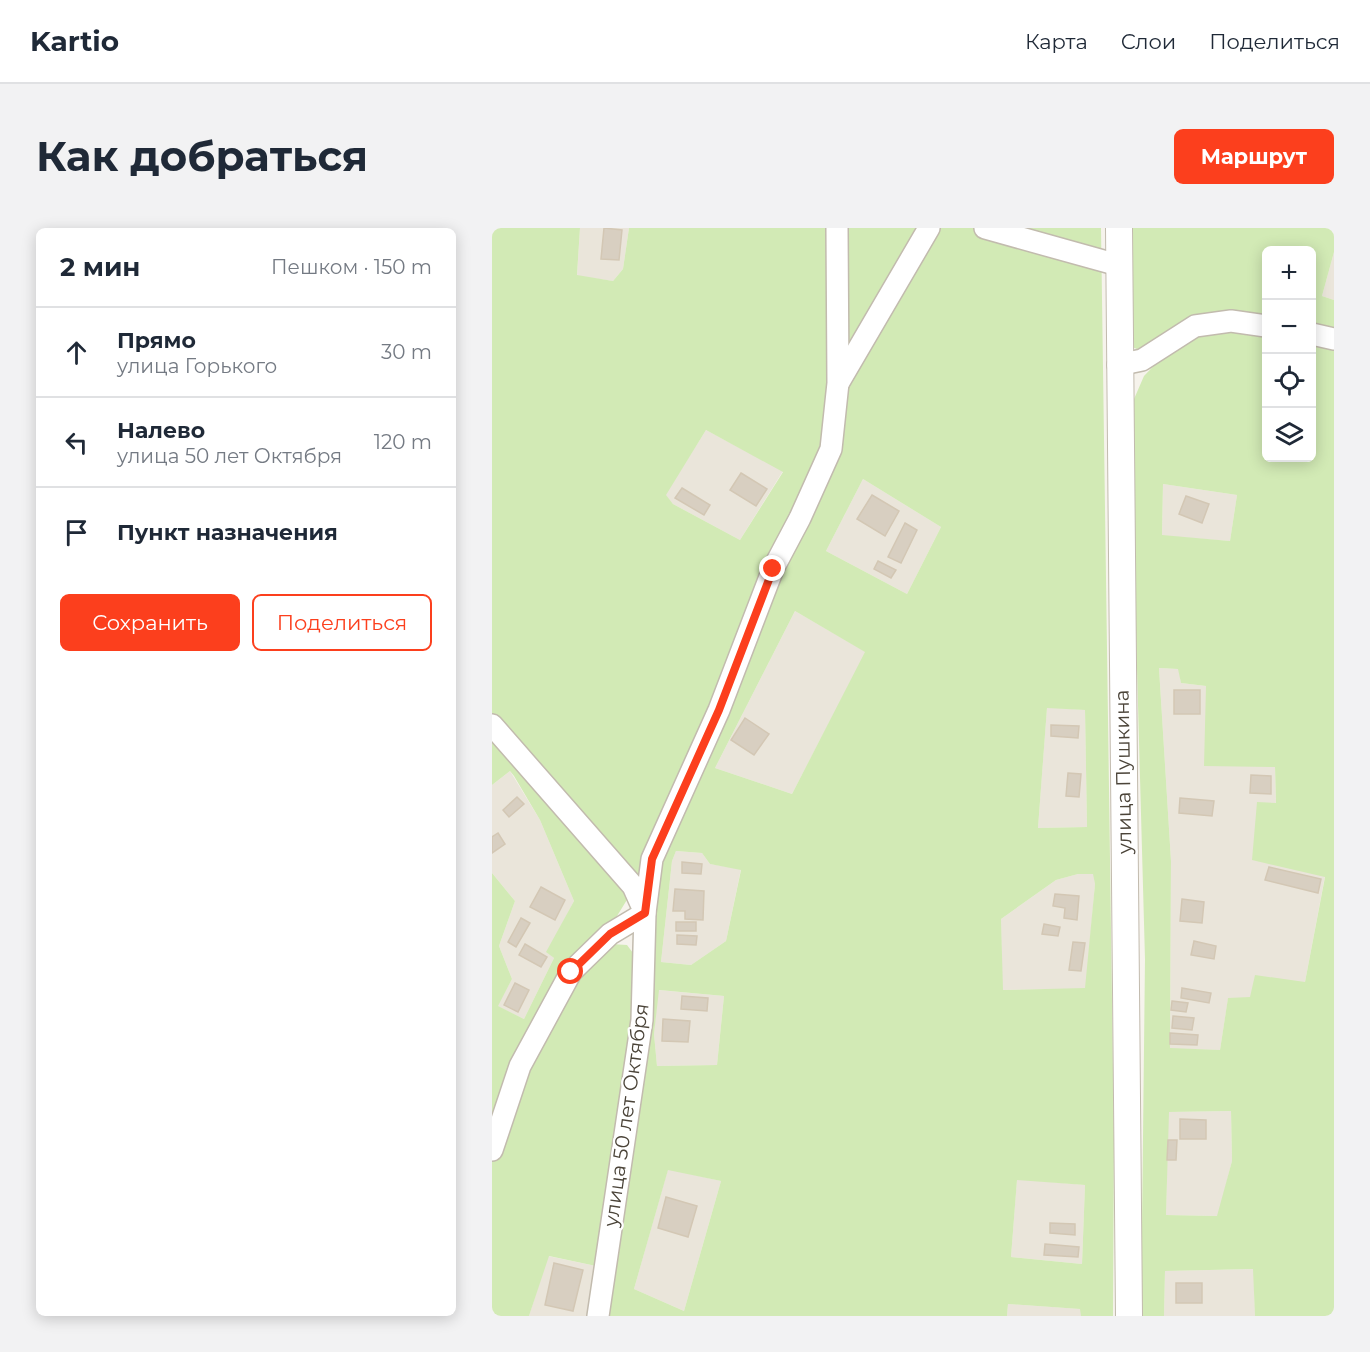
<!DOCTYPE html>
<html lang="ru">
<head>
<meta charset="utf-8">
<style>
  body { margin:0; font-family:Montserrat,sans-serif; background:#f2f2f3; color:#1f2937 }
  .controls { position:absolute; right:18px; top:18px; display:grid; overflow:hidden; border-radius:9px; box-shadow:0 3px 15px #0003 }
  .controls button { width:54px; height:54px; display:grid; place-items:center; padding:0; border:0; border-bottom:2px solid #e0e1e3; background:#fff; color:#1f2937; font:30px sans-serif }
  .stop { position:absolute; width:18px; height:18px; margin:-14px; border:4px solid #fc3f1d; border-radius:50%; background:#fff }
  .stop.end { background:#fc3f1d; border-color:#fff; box-shadow:0 2px 6px #0008 }
  .list { margin:0; padding:0; list-style:none }
  h2 { display:flex; justify-content:space-between; align-items:center; height:78px; margin:0; padding:0 24px; font-size:26px }
  h2 small { font-size:20px; font-weight:400; color:#747a83 }
  .list li { display:grid; grid-template-columns:39px 1fr auto; gap:18px; align-items:center; box-sizing:border-box; height:90px; padding:0 24px; border-top:2px solid #e0e1e3 }
  .list b { display:block; font-size:22px; white-space:nowrap }
  .list p { margin:0; font-size:20px; white-space:nowrap; color:#747a83 }
  .list em { font-size:20px; font-style:normal; color:#747a83 }
  .actions { display:flex; gap:12px; padding:18px 24px }
  .actions a { flex:1; padding:14px 0; border:2px solid #fc3f1d; border-radius:9px; text-align:center; font-size:21px; color:#fc3f1d }
  .actions .main { background:#fc3f1d; color:#fff }
  .icon { flex:none; width:33px; height:33px; fill:none; stroke:currentColor; stroke-width:2; stroke-linecap:round; stroke-linejoin:round }
  .map { position:relative; flex:none; width:842px; height:1088px; overflow:hidden; border-radius:9px }
  header { display:flex; align-items:center; gap:36px; box-sizing:border-box; height:84px; padding:0 30px; background:#fff; border-bottom:2px solid #e0e1e3 }
  header strong { font-size:28px }
  nav { display:flex; gap:33px; margin-inline-start:auto; font-size:21px }
  .intro { display:flex; align-items:center; justify-content:space-between; box-sizing:border-box; height:144px; padding:0 36px }
  h1 { margin:0; font-size:42px }
  .button { padding:15px 27px; border-radius:9px; background:#fc3f1d; color:#fff; font-size:21px; font-weight:700 }
  main { display:flex; gap:36px; padding:0 36px }
  aside { flex:1; background:#fff; border-radius:9px; box-shadow:0 3px 15px #0003 }
  .map>svg:first-child { display:block }
  .residential { fill:#eae5da }
  .green { fill:#d2eab5; fill-rule:evenodd }
  .building { fill:#d8cfc1; stroke:#d3c7b4; stroke-width:1.5 }
  .lines { fill:none; stroke-linecap:round; stroke-linejoin:round }
  .minor-casing { stroke:#c2bbae; stroke-width:24 }
  .tertiary-casing { stroke:#c2bbae; stroke-width:28 }
  .minor { stroke:#fff; stroke-width:21 }
  .tertiary { stroke:#fff; stroke-width:26 }
  .route { stroke:#fc3f1d; stroke-width:8 }
  .labels { text-anchor:middle; dominant-baseline:central; stroke-width:4.5; stroke-linejoin:round; paint-order:stroke }
  .street-label { font-size:20px; fill:#4b4439; stroke:#fff }
</style>
</head>
<body>
<header>
<strong>Kartio</strong>
<nav><a>Карта</a><a>Слои</a><a>Поделиться</a></nav>
</header>
<div class="intro"><h1>Как добраться</h1><a class="button">Маршрут</a></div>
<main>
<aside>
<h2>2 мин<small>Пешком · 150 m</small></h2>
<ul class="list">
<li><svg class="icon" aria-label="ahead" viewBox="0 0 24 24"><path d="M12 20V5M6 11l6-6 6 6"/></svg><div><b>Прямо</b><p>улица Горького</p></div><em>30 m</em></li>
<li><svg class="icon" aria-label="left" viewBox="0 0 24 24"><path d="M17 20v-9H6M10 6l-5 5 5 5"/></svg><div><b>Налево</b><p>улица 50 лет Октября</p></div><em>120 m</em></li>
<li><svg class="icon" aria-label="arrive" viewBox="0 0 24 24"><path d="M6 21V4h12l-3 4 3 4H6"/></svg><div><b>Пункт назначения</b></div></li>
</ul>
<div class="actions"><a class="main">Сохранить</a><a>Поделиться</a></div>
</aside>
<div class="map">
<svg width="842" height="1088" viewBox="0 0 842 1088">
  <rect width="100%" height="100%" fill="#f6f3ec"/>
  <g class="residential">
    <path d="M 88,0 L 137,0 L 131,41 L 121,53 L 85,48 Z"/>
    <path d="M 842,24 L 842,72 L 830,68 Z"/>
    <path d="M 214,202 L 291,243 L 248,312 L 181,276 L 173,267 Z"/>
    <path d="M 371,251 L 449,299 L 415,366 L 334,323 Z"/>
    <path d="M 671,256 L 745,267 L 738,313 L 670,308 Z"/>
    <path d="M 303,383 L 374,424 L 300,566 L 223,540 Z"/>
    <path d="M 667,440 L 687,441 L 689,455 L 714,458 L 783,539 L 784,576 L 765,575 L 833,648 L 813,754 L 758,770 L 736,771 L 728,822 L 678,821 L 679,633 Z"/>
    <path d="M 555,479 L 593,482 L 595,599 L 546,600 Z"/>
    <path d="M 18,543 L 48,592 L 82,673 L 55,724 L 62,730 L 32,791 L 5,778 L 20,751 L 7,718 L 23,673 L 0,645 L 0,557 Z"/>
    <path d="M 184,623 L 210,625 L 218,636 L 249,641 L 234,713 L 199,737 L 169,734 L 180,633 Z"/>
    <path d="M 586,646 L 602,646 L 603,656 L 594,761 L 510,762 L 509,691 L 564,652 Z"/>
    <path d="M 166,762 L 232,768 L 225,837 L 165,838 L 162,806 Z"/>
    <path d="M 739,883 L 740,933 L 726,988 L 674,987 L 676,884 Z"/>
    <path d="M 176,941 L 229,953 L 192,1083 L 142,1061 Z"/>
    <path d="M 525,951 L 593,957 L 590,1036 L 519,1029 Z"/>
    <path d="M 56,1028 L 104,1038 L 97,1088 L 37,1088 Z"/>
    <path d="M 762,1041 L 763,1088 L 672,1088 L 673,1043 Z"/>
    <path d="M 516,1076 L 589,1081 L 589,1088 L 515,1088 Z"/>
  </g>
  <g class="green">
    <path d="M 0,0 L 88,0 L 85,47 L 121,53 L 131,41 L 137,0 L 609,0 L 622,911 L 621,1088 L 589,1088 L 588,1081 L 516,1076 L 515,1088 L 113,1088 L 160,671 L 175,622 L 332,221 L 149,649 L 125,688 L 72,746 L 0,908 L 0,645 L 23,673 L 7,718 L 20,751 L 6,778 L 32,791 L 62,730 L 54,724 L 82,673 L 48,592 L 22,548 L 18,543 L 0,557 ZM 214,202 L 291,244 L 248,312 L 181,276 L 174,267 ZM 371,251 L 449,299 L 415,366 L 334,323 ZM 303,383 L 373,424 L 300,566 L 223,540 ZM 555,480 L 593,482 L 595,599 L 546,600 ZM 184,623 L 210,625 L 218,636 L 249,642 L 234,713 L 199,737 L 169,734 L 180,633 ZM 586,646 L 601,646 L 603,656 L 593,760 L 511,762 L 509,691 L 564,652 ZM 167,762 L 232,768 L 225,837 L 165,838 L 162,806 ZM 176,942 L 229,953 L 192,1083 L 142,1061 ZM 525,952 L 593,957 L 590,1036 L 519,1029 Z"/>
    <path d="M 635,0 L 842,0 L 842,24 L 830,68 L 842,72 L 842,102 L 820,99 L 820,22 L 774,22 L 774,91 L 647,122 L 636,117 Z"/>
    <path d="M 739,99 L 774,104 L 774,230 L 820,230 L 820,112 L 842,117 L 842,1088 L 763,1088 L 761,1041 L 673,1043 L 672,1088 L 649,1088 L 653,731 L 640,259 L 642,171 L 652,148 L 676,123 L 704,105 ZM 671,256 L 745,267 L 738,313 L 670,307 ZM 667,440 L 686,441 L 689,455 L 714,458 L 712,538 L 783,539 L 784,575 L 765,574 L 760,632 L 833,649 L 813,754 L 763,747 L 758,769 L 736,770 L 728,822 L 678,820 L 679,633 ZM 739,883 L 740,933 L 725,988 L 674,987 L 677,884 Z"/>
    <path d="M 119,716 L 135,717 L 144,729 L 142,798 L 104,1038 L 57,1028 L 37,1088 L 0,1088 L 0,933 L 18,890 L 32,845 L 84,751 Z"/>
  </g>
  <g class="building">
    <path d="M 112,0 L 130,2 L 127,32 L 109,31 Z"/>
    <path d="M 249,245 L 275,261 L 264,278 L 238,262 Z"/>
    <path d="M 190,260 L 218,277 L 212,287 L 183,270 Z"/>
    <path d="M 380,267 L 407,283 L 393,308 L 365,291 Z"/>
    <path d="M 694,268 L 717,276 L 710,295 L 687,286 Z"/>
    <path d="M 413,295 L 425,302 L 409,335 L 396,329 Z"/>
    <path d="M 386,333 L 404,342 L 399,350 L 382,341 Z"/>
    <rect x="682" y="462" width="26" height="24"/>
    <path d="M 253,490 L 277,506 L 262,527 L 239,512 Z"/>
    <path d="M 559,497 L 587,498 L 586,510 L 559,508 Z"/>
    <path d="M 576,545 L 589,546 L 587,569 L 574,568 Z"/>
    <path d="M 759,547 L 779,548 L 779,566 L 758,565 Z"/>
    <path d="M 25,569 L 32,576 L 17,589 L 11,582 Z"/>
    <path d="M 688,570 L 722,573 L 720,588 L 687,585 Z"/>
    <path d="M 6,605 L 13,616 L 0,625 L 0,609 Z"/>
    <path d="M 190,634 L 210,636 L 209,646 L 190,645 Z"/>
    <path d="M 777,639 L 829,651 L 826,665 L 773,652 Z"/>
    <path d="M 49,659 L 73,672 L 63,692 L 38,679 Z"/>
    <path d="M 183,661 L 212,663 L 211,692 L 193,691 L 193,683 L 181,683 Z"/>
    <path d="M 563,666 L 587,668 L 585,692 L 572,690 L 573,680 L 561,678 Z"/>
    <path d="M 690,671 L 712,674 L 710,695 L 688,693 Z"/>
    <path d="M 29,690 L 38,695 L 24,719 L 16,714 Z"/>
    <rect x="184" y="694" width="20" height="9"/>
    <path d="M 552,696 L 568,699 L 566,708 L 550,706 Z"/>
    <path d="M 185,707 L 205,708 L 204,717 L 185,716 Z"/>
    <path d="M 702,713 L 724,718 L 722,731 L 699,727 Z"/>
    <path d="M 581,714 L 593,715 L 589,743 L 577,742 Z"/>
    <path d="M 33,716 L 55,729 L 49,739 L 27,727 Z"/>
    <path d="M 23,755 L 37,762 L 26,784 L 12,777 Z"/>
    <path d="M 690,760 L 719,765 L 717,775 L 689,770 Z"/>
    <path d="M 190,768 L 216,770 L 215,783 L 189,781 Z"/>
    <path d="M 680,773 L 696,775 L 694,784 L 679,782 Z"/>
    <path d="M 681,788 L 702,790 L 700,802 L 680,800 Z"/>
    <path d="M 171,791 L 198,793 L 196,814 L 170,813 Z"/>
    <path d="M 678,805 L 706,807 L 705,817 L 678,816 Z"/>
    <path d="M 688,891 L 714,892 L 714,911 L 688,911 Z"/>
    <path d="M 676,912 L 685,912 L 684,932 L 675,932 Z"/>
    <path d="M 174,969 L 205,978 L 196,1009 L 166,1000 Z"/>
    <path d="M 558,995 L 583,996 L 583,1007 L 558,1005 Z"/>
    <path d="M 553,1016 L 587,1019 L 586,1029 L 552,1027 Z"/>
    <path d="M 62,1035 L 91,1042 L 81,1083 L 53,1077 Z"/>
    <rect x="684" y="1055" width="26" height="20"/>
  </g>
  <g class="lines">
    <defs>
      <g id="minor">
        <path d="M 493,0 L 626,37"/>
        <path d="M 820,106 L 842,111"/>
        <path d="M 626,137 L 650,132 L 703,98 L 739,93 L 774,98"/>
        <path d="M 347,154 L 437,0"/>
        <path d="M 0,497 L 141,658 L 153,685 L 118,706 L 79,744 L 28,838 L 0,922"/>
        <path d="M 106,1088 L 150,792 L 153,685 L 160,631 L 227,482 L 281,341 L 308,290 L 339,221 L 346,155 L 345,0"/>
      </g>
      <path id="tertiary" d="M 627,0 L 637,1088"/>
    </defs>
    <use href="#minor" class="minor-casing"/>
    <use href="#tertiary" class="tertiary-casing"/>
    <use href="#minor" class="minor"/>
    <use href="#tertiary" class="tertiary"/>
  </g>
  <g class="lines">
    <path class="route" d="M 79,744 L 118,706 L 153,685 L 160,631 L 227,482 L 281,341"/>
  </g>
  <g class="labels">
    <g class="street-label">
      <text transform="translate(631 544) rotate(-91)">улица Пушкина</text>
      <text transform="translate(134 887) rotate(-82)">улица 50 лет Октября</text>
    </g>
  </g>
</svg>
<div class="controls">
<button>+</button>
<button>−</button>
<button><svg class="icon" aria-label="locate" viewBox="0 0 24 24"><circle cx="12" cy="12" r="6"/><path d="M12 2v4M12 18v4M2 12h4M18 12h4"/></svg></button>
<button><svg class="icon" aria-label="layers" viewBox="0 0 24 24"><path d="M12 4l9 5-9 5-9-5zM3 14l9 5 9-5"/></svg></button>
</div>
<div class="stop" style="left:79px;top:744px"></div>
<div class="stop end" style="left:281px;top:341px"></div>
</div>
</main>
</body>
</html>
